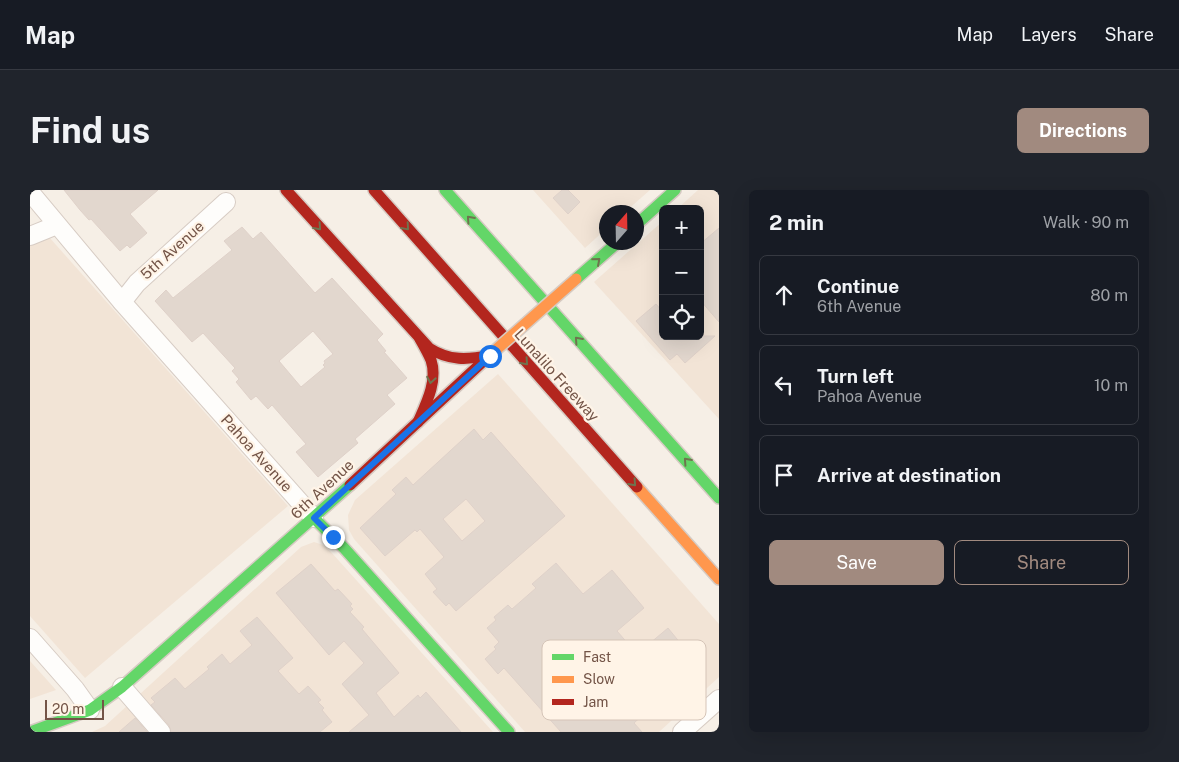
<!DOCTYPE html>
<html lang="en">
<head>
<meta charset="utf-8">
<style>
  body { margin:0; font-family:"Public Sans",sans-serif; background:#20242c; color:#f1f3f6 }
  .controls { position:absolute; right:15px; top:15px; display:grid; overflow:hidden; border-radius:8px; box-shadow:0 5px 20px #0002 }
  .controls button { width:45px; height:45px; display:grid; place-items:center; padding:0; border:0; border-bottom:1px solid #363941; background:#171b24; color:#f1f3f6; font:25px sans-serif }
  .compass { position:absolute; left:569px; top:15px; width:45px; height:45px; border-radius:50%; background:#171b24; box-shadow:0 5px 20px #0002; rotate:20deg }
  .scale { position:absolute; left:15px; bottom:12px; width:59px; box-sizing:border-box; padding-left:5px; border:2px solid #735447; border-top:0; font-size:14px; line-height:18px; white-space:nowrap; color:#735447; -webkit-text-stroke:4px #fff4e7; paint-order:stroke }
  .stop { position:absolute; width:15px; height:15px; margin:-11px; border:4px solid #1a73e8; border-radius:50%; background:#fff }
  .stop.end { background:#1a73e8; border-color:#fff; box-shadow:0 1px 5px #0008 }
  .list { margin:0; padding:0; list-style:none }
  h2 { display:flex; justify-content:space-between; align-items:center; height:65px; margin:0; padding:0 20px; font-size:21px }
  h2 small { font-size:16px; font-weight:400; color:#9ea1a6 }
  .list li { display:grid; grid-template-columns:32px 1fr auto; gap:15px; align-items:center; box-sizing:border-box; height:80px; margin:0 10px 10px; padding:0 10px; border:1px solid #363941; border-radius:8px }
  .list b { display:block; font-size:19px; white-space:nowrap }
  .list p { margin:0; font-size:16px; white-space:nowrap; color:#9ea1a6 }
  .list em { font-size:16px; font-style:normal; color:#9ea1a6 }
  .actions { display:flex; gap:10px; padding:15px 20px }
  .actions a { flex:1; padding:11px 0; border:1px solid #a18a7f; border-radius:8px; text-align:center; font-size:18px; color:#a18a7f }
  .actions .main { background:#a18a7f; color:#fff }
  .icon { flex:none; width:28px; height:28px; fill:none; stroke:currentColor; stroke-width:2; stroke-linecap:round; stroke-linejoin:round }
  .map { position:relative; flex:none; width:689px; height:542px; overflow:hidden; border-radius:8px }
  header { display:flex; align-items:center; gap:30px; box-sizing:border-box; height:70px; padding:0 25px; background:#171b24; border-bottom:1px solid #363941 }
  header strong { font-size:24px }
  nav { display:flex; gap:28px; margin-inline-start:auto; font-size:18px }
  .intro { display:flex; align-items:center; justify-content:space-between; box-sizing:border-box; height:120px; padding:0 30px }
  h1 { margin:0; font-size:35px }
  .button { padding:12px 22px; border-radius:8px; background:#a18a7f; color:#fff; font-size:18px; font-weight:700 }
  main { display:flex; gap:30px; padding:0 30px }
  aside { flex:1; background:#171b24; border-radius:8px; box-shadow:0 5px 20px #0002 }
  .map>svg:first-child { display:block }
  .residential { fill:#f2e4d6 }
  .building { fill:#e2d7ce; stroke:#dfd1c9; fill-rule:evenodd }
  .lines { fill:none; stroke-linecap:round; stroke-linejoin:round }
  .street-casing { stroke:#d7ccc4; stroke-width:20 }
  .fast-casing { stroke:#d6cbc3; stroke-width:14 }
  .slow-casing { stroke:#d6cbc3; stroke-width:14 }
  .jam-casing { stroke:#d6cbc3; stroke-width:14 }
  .street { stroke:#fefdfb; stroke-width:18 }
  .fast { stroke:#63d668; stroke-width:11 }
  .slow { stroke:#ff974d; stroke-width:11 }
  .jam { stroke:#b3261e; stroke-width:11 }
  .slow-bridge-casing { stroke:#d6cbc3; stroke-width:14; stroke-linecap:butt }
  .slow-bridge { stroke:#ff974d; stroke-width:11 }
  .oneway { stroke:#6f744f }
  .route { stroke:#1a73e8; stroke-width:6 }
  .labels { text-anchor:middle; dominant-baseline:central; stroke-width:4.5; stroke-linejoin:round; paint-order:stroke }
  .street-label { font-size:15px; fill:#735447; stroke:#fff4e7 }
  .key { fill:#fff4e7; stroke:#d5c4b7; stroke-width:1 }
  .key-label { font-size:14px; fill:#735447 }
</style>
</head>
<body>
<header>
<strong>Map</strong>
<nav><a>Map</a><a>Layers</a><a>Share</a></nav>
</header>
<div class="intro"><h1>Find us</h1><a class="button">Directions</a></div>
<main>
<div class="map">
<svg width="689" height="542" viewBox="0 0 689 542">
  <rect width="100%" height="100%" fill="#f6efe6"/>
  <g class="residential">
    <path d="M 503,0 L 620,0 L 595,22 L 576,22 L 576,39 L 555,58 Z"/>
    <path d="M 668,0 L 689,0 L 689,229 L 564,92 L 633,31 L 633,146 L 670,146 L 670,19 L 647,19 Z"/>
    <path d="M 19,47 L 258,316 L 55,488 L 0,426 L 0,56 Z"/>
    <path d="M 468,184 L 689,434 L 689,487 L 629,542 L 495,542 L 324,349 L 319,340 L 318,325 L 325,310 Z"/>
    <path d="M 284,352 L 293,355 L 301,362 L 463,542 L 62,542 L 75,536 L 271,357 Z"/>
    <path d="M 0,471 L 26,500 L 0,509 Z"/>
  </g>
  <g class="building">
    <path d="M 34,0 L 128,0 L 100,24 L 117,43 L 100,58 L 97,55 L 90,61 L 61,29 L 59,30 L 50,20 Z"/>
    <path d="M 532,0 L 538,0 L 550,12 L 538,24 L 523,8 Z"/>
    <path d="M 212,37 L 223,49 L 231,42 L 285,103 L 302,88 L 353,144 L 347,150 L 356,161 L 354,162 L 377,188 L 357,205 L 365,214 L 325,249 L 328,253 L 288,287 L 266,262 L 276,254 L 242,215 L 238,219 L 226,206 L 221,210 L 206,192 L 209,189 L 202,181 L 205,178 L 173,143 L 162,152 L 125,111 L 136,100 L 143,108 L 202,60 L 194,51 ZM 283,141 L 303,164 L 294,171 L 295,173 L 293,175 L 295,177 L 271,197 L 249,171 Z"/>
    <path d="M 689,38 L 689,132 L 670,110 L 670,54 Z"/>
    <path d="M 626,114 L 633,122 L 633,146 L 685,146 L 655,173 L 647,164 L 640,170 L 606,131 Z"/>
    <path d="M 444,239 L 453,250 L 461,242 L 535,326 L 426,421 L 419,413 L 416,416 L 403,402 L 407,399 L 395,384 L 414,367 L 390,339 L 387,342 L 385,340 L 355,366 L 330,338 L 366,304 L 362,300 L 376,287 L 383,295 ZM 436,309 L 455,331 L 432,351 L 413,329 Z"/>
    <path d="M 526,373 L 553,404 L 582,380 L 614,418 L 587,441 L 607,464 L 638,438 L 669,476 L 666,479 L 674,490 L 658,503 L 650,494 L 634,506 L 604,533 L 612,542 L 531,542 L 474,478 L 468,484 L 455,469 L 466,459 L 464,457 L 469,452 L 457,438 L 466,430 L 464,427 L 478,415 L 482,419 L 506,398 L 502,394 Z"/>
    <path d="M 281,374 L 305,401 L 308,399 L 322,414 L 320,416 L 323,419 L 320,422 L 334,437 L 332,439 L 369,483 L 346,503 L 364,527 L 388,505 L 390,508 L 396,502 L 431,542 L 319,542 L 339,525 L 312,494 L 334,473 L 314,451 L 299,465 L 246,403 Z"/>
    <path d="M 227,427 L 263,468 L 248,481 L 269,504 L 278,496 L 291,510 L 288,512 L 294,518 L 292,520 L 302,532 L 290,542 L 141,542 L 139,535 L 121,515 L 125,512 L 121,508 L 145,488 L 155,499 L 179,479 L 177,477 L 192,464 L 200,474 L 222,455 L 210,441 Z"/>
    <path d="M 105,528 L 117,542 L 89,542 Z"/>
  </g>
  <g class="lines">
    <defs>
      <g id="street">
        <path d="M 0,2 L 92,112 L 284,328"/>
        <path d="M 0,46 L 27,35"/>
        <path d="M 92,112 L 107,93 L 196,12"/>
        <path d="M 0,448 L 45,499 L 60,520"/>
        <path d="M 92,497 L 131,542"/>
        <path d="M 652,542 L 689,509"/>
      </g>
      <g id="fast">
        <path d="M 415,0 L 689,308"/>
        <path d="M 606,35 L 645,0"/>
        <path d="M 546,89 L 588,52"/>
        <path d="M 284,328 L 314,358 L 479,542"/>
        <path d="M 0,542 L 60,520 L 92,497 L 320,295"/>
      </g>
      <path id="slow" d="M 607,297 L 689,389"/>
      <g id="jam">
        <path d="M 256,0 L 399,158 C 419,171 438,170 460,165"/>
        <path d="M 344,0 L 607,297"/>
        <path d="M 388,232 C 396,214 408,191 401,170 C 398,163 394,156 390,149"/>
        <path d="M 320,295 L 460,165"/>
      </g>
    </defs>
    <use href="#street" class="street-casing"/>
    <use href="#fast" class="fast-casing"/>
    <use href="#slow" class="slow-casing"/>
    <use href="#jam" class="jam-casing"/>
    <use href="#street" class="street"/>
    <use href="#fast" class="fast"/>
    <use href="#slow" class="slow"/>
    <use href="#jam" class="jam"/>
    <defs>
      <path id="slow-bridge" d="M 460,165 L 546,89"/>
    </defs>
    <use href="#slow-bridge" class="slow-bridge-casing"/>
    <use href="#slow-bridge" class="slow-bridge"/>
  </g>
  <defs><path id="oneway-chevron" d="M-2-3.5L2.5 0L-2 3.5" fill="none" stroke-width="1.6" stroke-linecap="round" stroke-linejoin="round" transform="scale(1.25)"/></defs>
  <g class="oneway">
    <use href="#oneway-chevron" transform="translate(440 29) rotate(-132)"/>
    <use href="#oneway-chevron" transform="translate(288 37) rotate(48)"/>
    <use href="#oneway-chevron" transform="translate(376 37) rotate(49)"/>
    <use href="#oneway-chevron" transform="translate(567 71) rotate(-41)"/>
    <use href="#oneway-chevron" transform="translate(548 150) rotate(-132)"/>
    <use href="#oneway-chevron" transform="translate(495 172) rotate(48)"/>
    <use href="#oneway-chevron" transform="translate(401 190) rotate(100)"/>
    <use href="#oneway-chevron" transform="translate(657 271) rotate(-132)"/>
    <use href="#oneway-chevron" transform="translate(603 293) rotate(48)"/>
  </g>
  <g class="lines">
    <path class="route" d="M 303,347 L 284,328 L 460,166"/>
  </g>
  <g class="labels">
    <g class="street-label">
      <text transform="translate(142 60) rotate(-42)">5th Avenue</text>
      <text transform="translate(527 185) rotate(48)">Lunalilo Freeway</text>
      <text transform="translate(227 263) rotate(48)">Pahoa Avenue</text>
      <text transform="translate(292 299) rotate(-43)">6th Avenue</text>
    </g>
  </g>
  <rect x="512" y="450" width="164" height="80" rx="8" class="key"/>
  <rect x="522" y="464" width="22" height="6" fill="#63d668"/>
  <rect x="522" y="486" width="22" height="7" fill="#ff974d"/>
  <rect x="522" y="509" width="22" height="6" fill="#b3261e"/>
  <g class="key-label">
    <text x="553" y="472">Fast</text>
    <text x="553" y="494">Slow</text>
    <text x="553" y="517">Jam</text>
  </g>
</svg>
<div class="controls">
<button>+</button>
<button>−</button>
<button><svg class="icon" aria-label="locate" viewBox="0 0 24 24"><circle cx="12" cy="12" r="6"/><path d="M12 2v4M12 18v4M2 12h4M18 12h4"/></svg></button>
</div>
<svg class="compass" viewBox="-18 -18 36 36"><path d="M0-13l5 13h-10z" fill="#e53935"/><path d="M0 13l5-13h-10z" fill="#9ea1a6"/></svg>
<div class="scale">20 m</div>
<div class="stop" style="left:460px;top:166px"></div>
<div class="stop end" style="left:303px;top:347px"></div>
</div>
<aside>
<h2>2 min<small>Walk · 90 m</small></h2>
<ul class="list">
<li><svg class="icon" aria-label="ahead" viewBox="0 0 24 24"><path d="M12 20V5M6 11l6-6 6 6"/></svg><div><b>Continue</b><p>6th Avenue</p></div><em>80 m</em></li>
<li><svg class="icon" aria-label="left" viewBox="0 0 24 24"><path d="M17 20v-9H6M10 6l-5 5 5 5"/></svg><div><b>Turn left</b><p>Pahoa Avenue</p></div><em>10 m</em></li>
<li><svg class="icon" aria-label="arrive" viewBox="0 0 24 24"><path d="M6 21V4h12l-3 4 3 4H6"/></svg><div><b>Arrive at destination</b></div></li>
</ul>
<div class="actions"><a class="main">Save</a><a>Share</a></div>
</aside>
</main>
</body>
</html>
